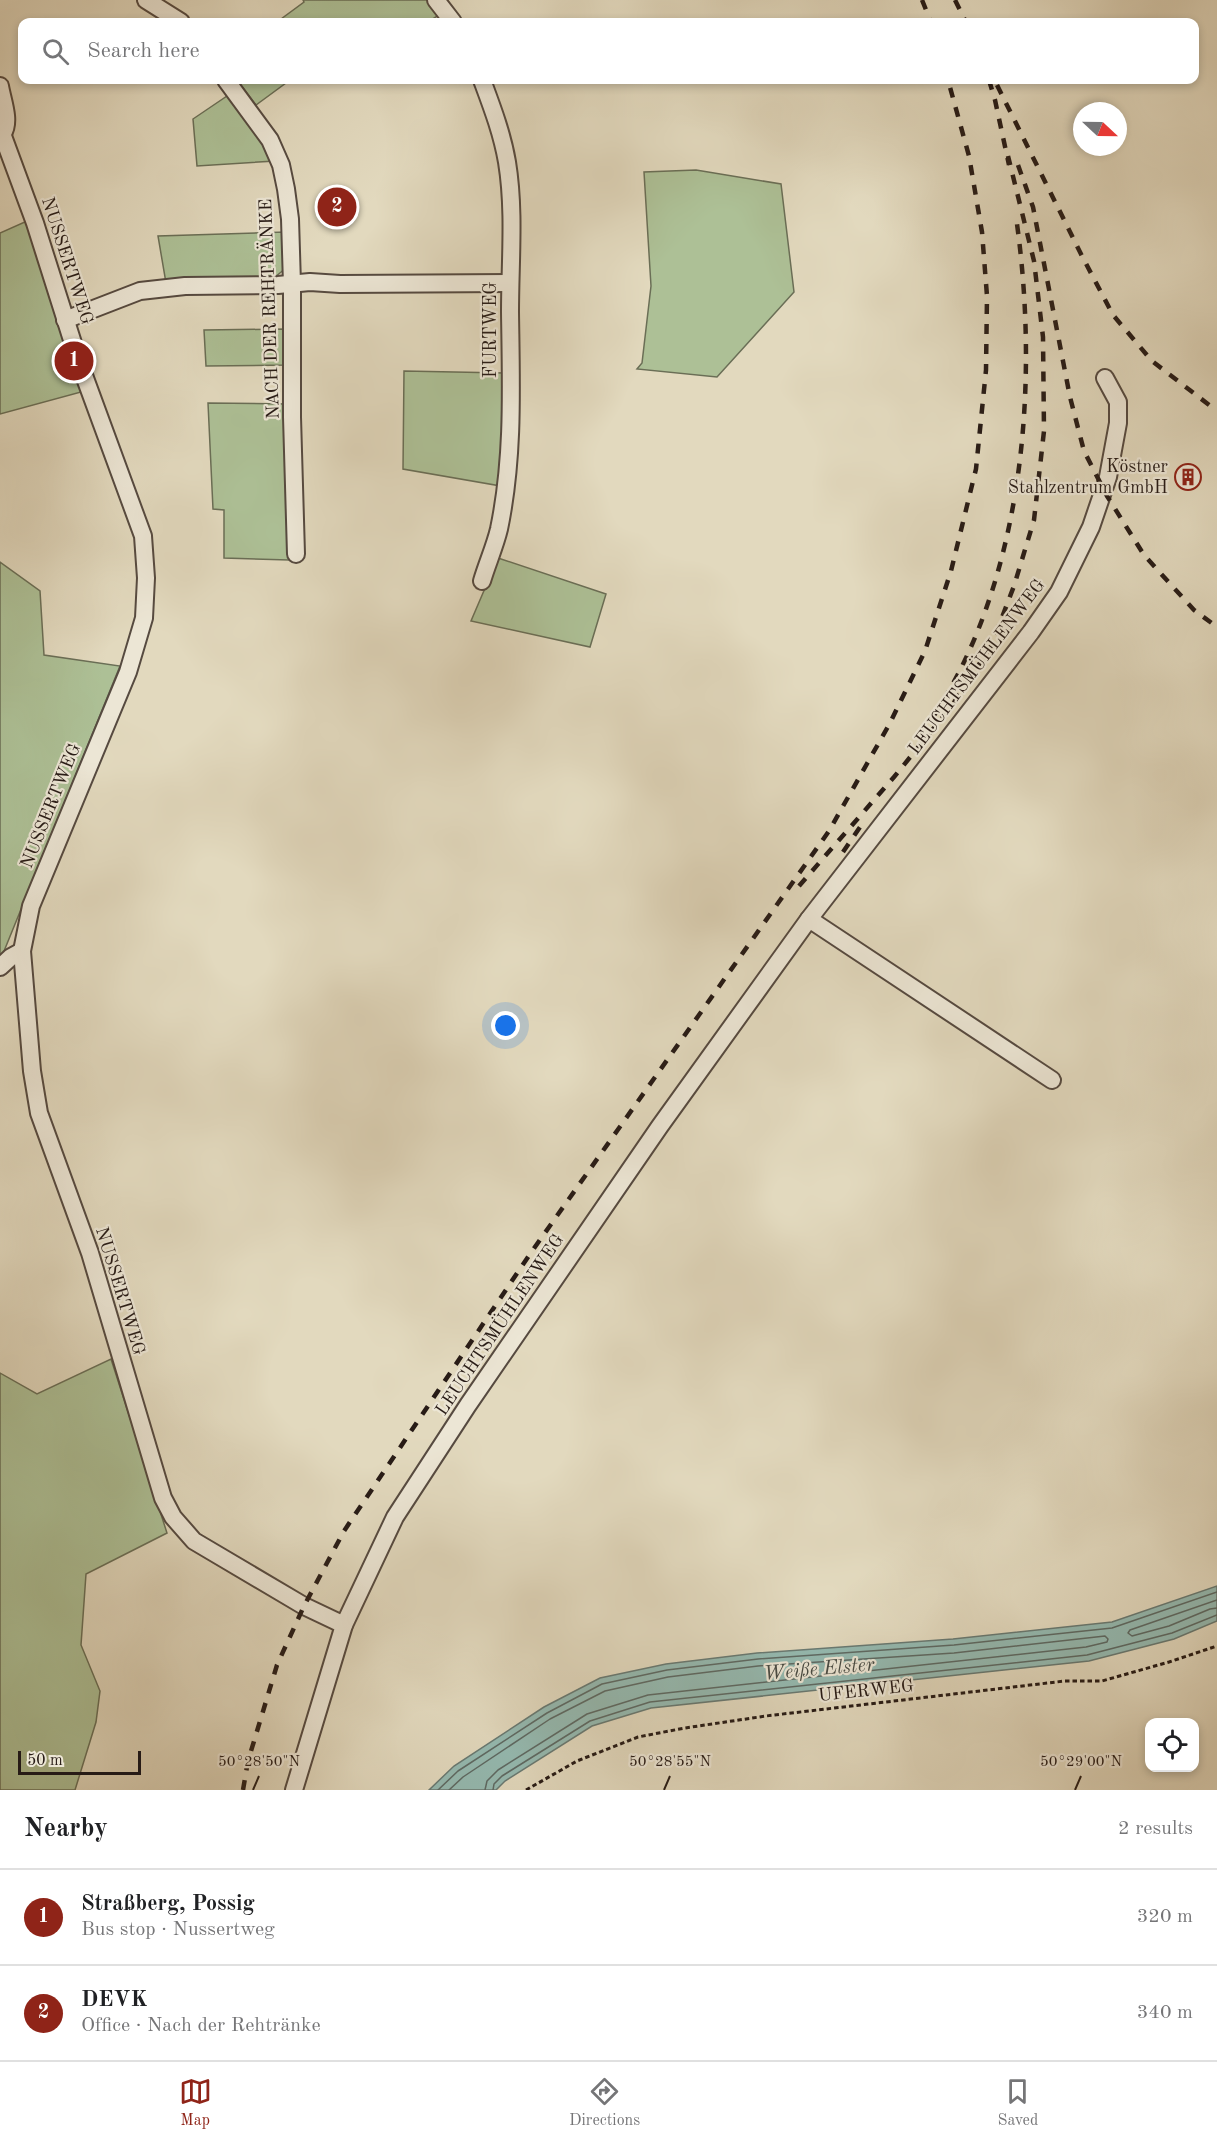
<!DOCTYPE html>
<html lang="en">
<head>
<meta charset="utf-8">
<style>
  body { margin:0; font-family:"Old Standard TT",serif; background:#f6f6f6; color:#202124 }
  .controls { position:absolute; right:18px; bottom:18px; display:grid; overflow:hidden; border-radius:12px; box-shadow:0 3px 9px #0003 }
  .controls button { width:54px; height:54px; display:grid; place-items:center; padding:0; border:0; border-bottom:2px solid #e0e0e0; background:#fff; color:#202124; font:30px sans-serif }
  .compass { position:absolute; left:1073px; top:102px; width:54px; height:54px; border-radius:50%; background:#fff; box-shadow:0 3px 9px #0003; rotate:112deg }
  .scale { position:absolute; left:18px; bottom:15px; width:123px; box-sizing:border-box; padding-left:6px; border:3px solid #271b16; border-top:0; font-size:16px; line-height:21px; white-space:nowrap; color:#271b16; -webkit-text-stroke:4px #ece6d5; paint-order:stroke }
  .you { position:absolute; left:506px; top:1026px; width:21px; height:21px; margin:-15px; border:4px solid #fff; border-radius:50%; background:#1a73e8; box-shadow:0 0 0 9px #1a73e833 }
  .badge { display:grid; place-items:center; width:39px; height:39px; border-radius:50%; background:#8f2418; color:#fff; font-size:20px; font-weight:700 }
  .pin { position:absolute; translate:-50% -50%; border:3px solid #fff; box-shadow:0 2px 6px #0006 }
  .list { margin:0; padding:0; list-style:none }
  h2 { display:flex; justify-content:space-between; align-items:center; height:78px; margin:0; padding:0 24px; font-size:26px }
  h2 small { font-size:20px; font-weight:400; color:#757577 }
  .list li { display:grid; grid-template-columns:39px 1fr auto; gap:18px; align-items:center; box-sizing:border-box; height:96px; padding:0 24px; border-top:2px solid #e0e0e0 }
  .list b { display:block; font-size:22px; white-space:nowrap }
  .list p { margin:0; font-size:20px; white-space:nowrap; color:#757577 }
  .list em { font-size:20px; font-style:normal; color:#757577 }
  .icon { flex:none; width:33px; height:33px; fill:none; stroke:currentColor; stroke-width:2; stroke-linecap:round; stroke-linejoin:round }
  .map { position:relative; flex:none; width:1217px; height:1790px; overflow:hidden }
  .search { position:absolute; background:#fff; box-shadow:0 3px 9px #0003; left:18px; right:18px; top:18px; height:66px; display:flex; align-items:center; gap:15px; box-sizing:border-box; padding:0 21px; border-radius:12px; color:#757577; font-size:22px }
  .sheet { height:270px; background:#fff }
  nav { display:flex; justify-content:space-around; align-items:center; box-sizing:border-box; height:84px; border-top:2px solid #e0e0e0; background:#fff; font-size:16px; color:#757577 }
  nav a { display:grid; justify-items:center; gap:3px }
  nav .on { color:#8f2418 }
  .map>svg:first-child { display:block }
  .green { fill:#adc096; stroke:#6a6e56; stroke-width:1.5 }
  .water { fill:#95bab1; stroke:#697a73; stroke-width:1.5 }
  .lines { fill:none; stroke-linecap:round; stroke-linejoin:round }
  .shore { stroke:#5e6a64; stroke-width:1.5 }
  .minor-casing { stroke:#564a40; stroke-width:20 }
  .path { stroke:#271b16; stroke-width:3; stroke-dasharray:4.5 3; stroke-linecap:butt }
  .minor { stroke:#ece6d5; stroke-width:16 }
  .rail { stroke:#271b16; stroke-width:4.5; stroke-dasharray:10 10; stroke-linecap:butt }
  .ticks { fill:none; stroke:#271b16; stroke-width:2 }
  .labels { text-anchor:middle; dominant-baseline:central; stroke-width:4.5; stroke-linejoin:round; paint-order:stroke }
  .street-label { font-size:18px; fill:#271b16; stroke:#ece6d5 }
  .poi-label { font-size:18px; fill:#271b16; stroke:#ece6d5; text-anchor:end }
  .water-label { font-size:20px; font-style:italic; fill:#484b44; stroke:#ece6d5 }
  .ticks-label { font-size:15px; text-anchor:middle; fill:#271b16; stroke:#ece6d5; stroke-width:4.5; stroke-linejoin:round; paint-order:stroke }
</style>
</head>
<body>
<div class="map">
<svg width="1217" height="1790" viewBox="0 0 1217 1790">
  <rect width="100%" height="100%" fill="#e2d9be"/>
  <filter id="stains"><feTurbulence type="fractalNoise" baseFrequency=".00333" numOctaves="4"/><feColorMatrix values="0 0 0 0 .2 0 0 0 0 .09 0 0 0 0 .02 0 0 0 .5 -.17"/></filter>
  <radialGradient id="worn" r=".72"><stop offset=".6" stop-color="#630" stop-opacity="0"/><stop offset="1" stop-color="#630" stop-opacity=".3"/></radialGradient>
  <g class="green">
    <path d="M 303,0 L 427,0 L 439,15 L 428,22 L 277,22 L 304,2 Z"/>
    <path d="M 237,80 L 290,80 L 256,105 Z"/>
    <path d="M 230,94 L 275,161 L 197,166 L 193,119 Z"/>
    <path d="M 696,170 L 781,184 L 794,292 L 717,377 L 637,369 L 642,363 L 651,286 L 644,172 Z"/>
    <path d="M 27,221 L 51,287 L 81,392 L 0,414 L 0,233 Z"/>
    <path d="M 286,232 L 286,268 L 275,277 L 166,283 L 158,236 Z"/>
    <path d="M 286,329 L 287,365 L 206,366 L 204,330 Z"/>
    <path d="M 404,371 L 504,373 L 501,486 L 403,469 Z"/>
    <path d="M 208,403 L 287,404 L 290,488 L 289,560 L 224,558 L 224,510 L 213,509 Z"/>
    <path d="M 498,558 L 606,594 L 590,647 L 471,621 Z"/>
    <path d="M 0,562 L 40,591 L 44,655 L 120,666 L 0,961 Z"/>
    <path d="M 111,1359 L 167,1533 L 86,1574 L 81,1645 L 100,1691 L 96,1722 L 75,1790 L 0,1790 L 0,1373 L 37,1394 Z"/>
  </g>
  <path class="water" d="M 1217,1586 L 1217,1621 L 1174,1639 L 1089,1661 L 651,1708 L 592,1726 L 505,1781 L 496,1790 L 429,1790 L 454,1766 L 544,1707 L 600,1678 L 666,1664 L 757,1653 L 953,1639 L 1112,1622 Z"/>
  <g class="lines">
    <g class="shore">
      <path d="M 1217,1600 L 1130,1630 L 1128,1633 L 1132,1636 L 1169,1626 L 1210,1609 L 1217,1608"/>
      <path d="M 438,1790 L 458,1771 L 547,1713 L 602,1684 L 667,1670 L 758,1659 L 954,1645 L 1112,1628 L 1217,1592"/>
      <path d="M 449,1790 L 463,1777 L 550,1719 L 605,1691 L 668,1677 L 758,1666 L 954,1653 L 1105,1636 L 1108,1639 L 1107,1642 L 1086,1647 L 648,1695 L 587,1714 L 498,1770 L 487,1781 L 485,1790"/>
      <path d="M 493,1790 L 494,1784 L 502,1776 L 590,1721 L 650,1702 L 1087,1655 L 1172,1633 L 1217,1615"/>
    </g>
    <defs>
      <g id="minor">
        <path d="M 146,0 L 181,22"/>
        <path d="M 436,0 L 453,22"/>
        <path d="M 226,80 L 270,140 L 281,165 L 286,189 L 290,219 L 292,284 L 292,417 L 296,554"/>
        <path d="M 482,80 C 492,107 502,133 507,162 C 515,211 510,262 510,312 C 511,385 514,457 499,529 C 495,546 487,564 482,581"/>
        <path d="M 0,86 C 2,99 11,121 3,133"/>
        <path d="M 0,128 L 35,223 L 78,359 L 143,536 L 146,578 L 144,618 L 128,672 L 31,906 L 22,951 L 32,1071 L 39,1113 L 90,1253 L 163,1498 L 173,1517 L 194,1541 L 304,1606 L 344,1625"/>
        <path d="M 65,320 L 140,291 L 185,286 L 278,285 L 310,282 L 340,284 L 510,283"/>
        <path d="M 809,919 L 1052,1080"/>
        <path d="M 0,967 L 11,957 L 22,951"/>
        <path d="M 294,1790 L 344,1625 L 395,1517 L 468,1405 L 660,1126 L 809,919 L 1031,632 L 1059,592 L 1091,527 L 1108,477 L 1118,423 L 1118,402 L 1105,378"/>
      </g>
    </defs>
    <use href="#minor" class="minor-casing"/>
    <g class="path">
      <path d="M 489,1328 L 496,1335"/>
      <path d="M 526,1790 L 577,1761 L 638,1737 L 685,1728 L 766,1716 L 1065,1681 L 1102,1681 L 1169,1662 L 1217,1646"/>
    </g>
    <use href="#minor" class="minor"/>
    <g class="rail">
      <path d="M 922,0 L 931,22"/>
      <path d="M 955,0 L 966,22"/>
      <path d="M 989,80 L 995,100 L 1009,165"/>
      <path d="M 997,85 L 1082,256 L 1113,315 L 1152,361 L 1217,411"/>
      <path d="M 1018,165 L 1033,207 L 1070,397 L 1084,451 L 1107,496 L 1144,555 L 1194,610 L 1217,627"/>
      <path d="M 933,717 C 1024,579 1039,385 1017,224"/>
      <path d="M 843,852 L 860,827"/>
      <path d="M 799,886 L 894,777 L 951,707 L 991,646 L 1014,586 L 1034,520 L 1044,431 L 1043,337 L 1034,261 L 1008,156"/>
      <path d="M 243,1790 L 248,1761 L 277,1665 L 304,1606 L 344,1531 L 530,1254 L 829,831 L 890,723 L 925,651 L 951,571 L 976,469 L 986,370 L 987,296 L 982,232 L 969,156 L 948,80"/>
    </g>
  </g>
  <path class="ticks" d="M 253,1790 L 259,1776M 664,1790 L 670,1776M 1075,1790 L 1081,1776"/>
  <defs>
    <symbol id="building-ring" viewBox="-11 -11 22 22"><circle r="9.5" fill="#ece6d5" stroke="#8f2418" stroke-width="1.5"/><path d="M-4-6H4V6H1V3H-1V6H-4ZM-2.5-4.3h1.7v1.8h-1.7ZM.8-4.3h1.7v1.8H.8ZM-2.5-1h1.7V.8h-1.7ZM.8-1h1.7V.8H.8Z" fill="#8f2418"/></symbol>
  </defs>
  <g fill-rule="evenodd">
    <use href="#building-ring" x="1173" y="462" width="30" height="30"/>
  </g>
  <g class="labels">
    <g class="street-label">
      <text transform="translate(67 261) rotate(72)">NUSSERTWEG</text>
      <text transform="translate(270 309) rotate(-92)">NACH DER REHTRÄNKE</text>
      <text transform="translate(491 330) rotate(-90)">FURTWEG</text>
      <text transform="translate(977 667) rotate(-53)">LEUCHTSMÜHLENWEG</text>
      <text transform="translate(51 806) rotate(-68)">NUSSERTWEG</text>
      <text transform="translate(120 1291) rotate(73)">NUSSERTWEG</text>
      <text transform="translate(500 1325) rotate(-56)">LEUCHTSMÜHLENWEG</text>
      <text transform="translate(866 1691) rotate(-6)">UFERWEG</text>
    </g>
    <g class="poi-label">
      <text x="1168" y="467">Köstner<tspan x="1168" dy="21">Stahlzentrum GmbH</tspan></text>
    </g>
    <g class="water-label">
      <text transform="translate(819 1670) rotate(-5)">Weiße Elster</text>
    </g>
  </g>
  <g class="ticks-label">
    <text x="259" y="1766">50°28'50"N</text>
    <text x="670" y="1766">50°28'55"N</text>
    <text x="1081" y="1766">50°29'00"N</text>
  </g>
  <rect width="100%" height="100%" filter="url(#stains)"/>
  <rect width="100%" height="100%" fill="url(#worn)"/>
</svg>
<div class="controls">
<button><svg class="icon" aria-label="locate" viewBox="0 0 24 24"><circle cx="12" cy="12" r="6"/><path d="M12 2v4M12 18v4M2 12h4M18 12h4"/></svg></button>
</div>
<svg class="compass" viewBox="-18 -18 36 36"><path d="M0-13l5 13h-10z" fill="#e53935"/><path d="M0 13l5-13h-10z" fill="#757577"/></svg>
<div class="scale">50 m</div>
<div class="you"></div>
<div class="pin badge" style="left:74px;top:361px">1</div>
<div class="pin badge" style="left:337px;top:207px">2</div>
<div class="search"><svg class="icon" aria-label="search" viewBox="0 0 24 24"><circle cx="10" cy="10" r="6"/><path d="M15 15l6 6"/></svg>Search here</div>
</div>
<section class="sheet">
<h2>Nearby<small>2 results</small></h2>
<ul class="list">
<li><span class="badge">1</span><div><b>Straßberg, Possig</b><p>Bus stop · Nussertweg</p></div><em>320 m</em></li>
<li><span class="badge">2</span><div><b>DEVK</b><p>Office · Nach der Rehtränke</p></div><em>340 m</em></li>
</ul>
</section>
<nav>
<a class="on"><svg class="icon" aria-label="map" viewBox="0 0 24 24"><path d="M3 6l6-2 6 2 6-2v14l-6 2-6-2-6 2zM9 4v14M15 6v14"/></svg>Map</a>
<a><svg class="icon" aria-label="directions" viewBox="0 0 24 24"><path d="M12 3l9 9-9 9-9-9zM9 14v-3h6M13 9l2 2-2 2"/></svg>Directions</a>
<a><svg class="icon" aria-label="saved" viewBox="0 0 24 24"><path d="M7 4h10v16l-5-4-5 4z"/></svg>Saved</a>
</nav>
</body>
</html>
